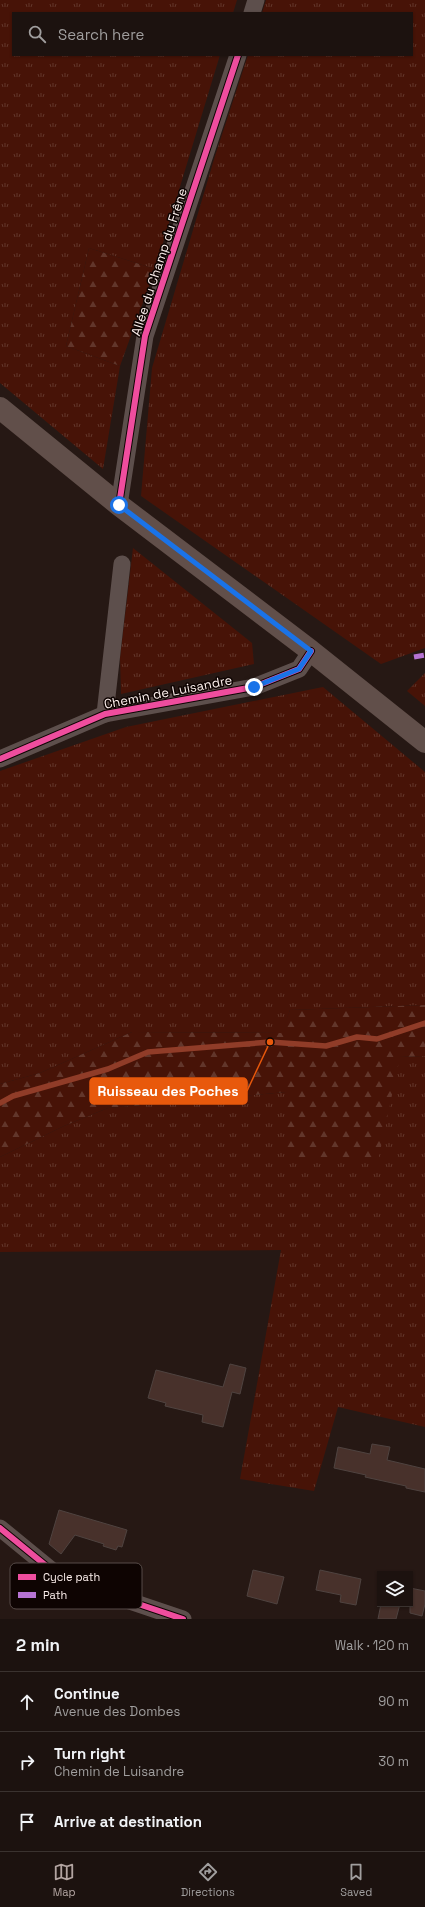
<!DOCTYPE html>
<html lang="en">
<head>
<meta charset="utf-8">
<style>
  body { margin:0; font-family:"Space Grotesk",sans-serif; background:#251b18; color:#f1f3f6 }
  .controls { position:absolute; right:12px; bottom:12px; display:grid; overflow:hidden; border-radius:0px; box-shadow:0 1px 3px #0004 }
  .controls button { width:36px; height:36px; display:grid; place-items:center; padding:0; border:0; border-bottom:1px solid #3a322f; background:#1c120f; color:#f1f3f6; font:20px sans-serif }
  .stop { position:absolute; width:12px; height:12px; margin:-9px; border:3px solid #1a73e8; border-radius:50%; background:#fff }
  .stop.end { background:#1a73e8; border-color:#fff; box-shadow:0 1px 4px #0008 }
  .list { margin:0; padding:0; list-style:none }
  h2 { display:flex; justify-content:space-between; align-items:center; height:52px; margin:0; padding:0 16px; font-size:17px }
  h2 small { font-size:13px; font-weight:400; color:#a09e9e }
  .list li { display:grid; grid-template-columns:26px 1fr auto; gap:12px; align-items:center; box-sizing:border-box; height:60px; padding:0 16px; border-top:1px solid #3a322f }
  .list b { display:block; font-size:15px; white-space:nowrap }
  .list p { margin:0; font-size:13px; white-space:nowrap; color:#a09e9e }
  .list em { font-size:13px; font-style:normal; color:#a09e9e }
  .icon { flex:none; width:22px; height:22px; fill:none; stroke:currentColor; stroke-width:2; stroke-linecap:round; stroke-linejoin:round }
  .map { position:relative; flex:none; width:425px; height:1619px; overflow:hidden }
  .search { position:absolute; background:#1c120f; box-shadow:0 1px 3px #0004; left:12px; right:12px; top:12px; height:44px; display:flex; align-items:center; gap:10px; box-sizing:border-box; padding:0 14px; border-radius:0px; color:#a09e9e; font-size:15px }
  .sheet { height:232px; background:#1c120f }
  nav { display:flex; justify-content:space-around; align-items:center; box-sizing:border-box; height:56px; border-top:1px solid #3a322f; background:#1c120f; font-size:11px; color:#a09e9e }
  nav a { display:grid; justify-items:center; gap:2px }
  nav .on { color:#b2a4a1 }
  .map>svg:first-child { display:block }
  .grass { fill:url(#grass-tufts) }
  .forest { fill:url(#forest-firs) }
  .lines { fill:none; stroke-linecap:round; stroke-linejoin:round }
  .stream { stroke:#903c28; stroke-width:5.5 }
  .building { fill:#48312b; stroke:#4f4340 }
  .street { stroke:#5d4f4c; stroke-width:17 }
  .primary { stroke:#614f4a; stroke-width:22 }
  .quiet { stroke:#b673d3; stroke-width:5; stroke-dasharray:10 5; stroke-linecap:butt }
  .cycleway-casing { stroke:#0e0402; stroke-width:8 }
  .cycleway { stroke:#ef4d9e; stroke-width:6 }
  .route { stroke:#1a73e8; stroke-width:5 }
  .labels { text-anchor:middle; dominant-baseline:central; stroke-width:3; stroke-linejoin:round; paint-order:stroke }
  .street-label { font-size:13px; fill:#fdf0ed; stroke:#0e0402 }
  .key { fill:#0e0402; stroke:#564b48; stroke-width:1 }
  .key-label { font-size:11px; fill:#fdf0ed }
  .leader { fill:none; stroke:#e8590c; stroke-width:1.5 }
  .callout-dot { fill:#e8590c; stroke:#0e0402; stroke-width:1.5 }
  .callout { fill:#e8590c; stroke:#e8590c; stroke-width:1.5 }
  .callout-label { font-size:14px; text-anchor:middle; font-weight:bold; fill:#fff }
</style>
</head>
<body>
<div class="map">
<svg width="425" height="1619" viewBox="0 0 425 1619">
  <defs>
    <pattern id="grass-tufts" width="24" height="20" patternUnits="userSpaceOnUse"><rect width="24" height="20" fill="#471307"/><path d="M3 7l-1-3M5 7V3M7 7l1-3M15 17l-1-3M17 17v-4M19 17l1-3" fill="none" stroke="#62362b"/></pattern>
    <pattern id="forest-firs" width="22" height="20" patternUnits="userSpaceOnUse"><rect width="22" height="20" fill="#471307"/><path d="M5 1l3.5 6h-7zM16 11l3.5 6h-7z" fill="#62362b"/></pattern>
  </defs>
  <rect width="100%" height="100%" fill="#261814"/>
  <g class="grass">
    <path d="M 0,0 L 237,0 L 233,13 L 13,13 L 13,55 L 220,55 L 155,269 L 89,248 L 66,346 L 120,366 L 103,469 L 0,383 Z"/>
    <path d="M 266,0 L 425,0 L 425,648 L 381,664 L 141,496 L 152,368 L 215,156 L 248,55 L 412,55 L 412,13 L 262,13 Z"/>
    <path d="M 133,548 L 252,643 L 254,664 L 121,694 L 120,658 Z"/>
    <path d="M 425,673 L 425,706 L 407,691 Z"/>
    <path d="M 323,687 L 425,772 L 425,1005 L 290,1010 L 282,1033 L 132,1032 L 40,1073 L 0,1084 L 0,771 L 126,727 Z"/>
    <path d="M 425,1056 L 425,1427 L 338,1407 L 314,1491 L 240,1479 L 281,1250 L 0,1252 L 0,1157 L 64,1126 L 108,1108 L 286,1092 L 400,1057 Z"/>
  </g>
  <g class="forest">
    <path d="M 89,248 L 155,269 L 120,366 L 66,346 Z"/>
    <path d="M 425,1005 L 425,1056 L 400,1057 L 378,1161 L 286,1158 L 286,1092 L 108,1108 L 64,1126 L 0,1157 L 0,1084 L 40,1073 L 132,1032 L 281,1033 L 290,1010 Z"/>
  </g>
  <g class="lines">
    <path class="stream" d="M 0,1103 L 13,1096 L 108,1069 L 148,1052 L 270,1042 L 326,1046 L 357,1037 L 377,1039 L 425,1023"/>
  </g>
  <g class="building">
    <path d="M 230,1364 L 246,1368 L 240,1394 L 232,1392 L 223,1427 L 202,1422 L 203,1415 L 165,1406 L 166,1403 L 148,1398 L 156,1370 L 223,1387 Z"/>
    <path d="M 372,1444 L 390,1447 L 387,1460 L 425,1469 L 425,1492 L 406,1488 L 406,1486 L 365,1477 L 366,1475 L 334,1468 L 338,1447 L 370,1454 Z"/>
    <path d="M 59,1510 L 127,1530 L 122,1547 L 118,1546 L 116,1550 L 103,1546 L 104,1544 L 75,1535 L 61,1554 L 49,1544 Z"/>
    <path d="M 253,1570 L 284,1577 L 277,1604 L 247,1596 Z"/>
    <path d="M 320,1570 L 361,1579 L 356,1605 L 340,1602 L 341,1595 L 316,1590 Z"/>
    <path d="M 410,1588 L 425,1591 L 425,1604 L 422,1616 L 410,1613 Z"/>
    <path d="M 381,1604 L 400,1604 L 396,1619 L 378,1619 Z"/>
  </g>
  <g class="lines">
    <g class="street">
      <path d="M 252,13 L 256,0"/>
      <path d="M 119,505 L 145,336 L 238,55"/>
      <path d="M 105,714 L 122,564"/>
      <path d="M 0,759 L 105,714 L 254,687 L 299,669 L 311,651"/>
      <path d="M 0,1528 L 55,1573 L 91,1588 L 183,1619"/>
    </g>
    <path class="primary" d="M 0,408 L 119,505 L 311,651 L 425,742"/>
    <path class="quiet" d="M 414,657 L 425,655"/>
    <defs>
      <g id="cycleway">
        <path d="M 119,505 L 145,336 L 238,55"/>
        <path d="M 0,759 L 105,714 L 254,687 L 299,669 L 311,651"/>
        <path d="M 0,1528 L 55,1573 L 91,1588 L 183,1619"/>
      </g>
    </defs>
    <use href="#cycleway" class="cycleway-casing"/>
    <use href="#cycleway" class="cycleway"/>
  </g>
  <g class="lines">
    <path class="route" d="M 119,505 L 311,651 L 299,669 L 254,687"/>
  </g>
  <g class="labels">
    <g class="street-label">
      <text transform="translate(159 262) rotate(-72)">Allée du Champ du Frêne</text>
      <text transform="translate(168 692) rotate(-11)">Chemin de Luisandre</text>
    </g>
  </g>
  <rect x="10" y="1563" width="132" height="46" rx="6" class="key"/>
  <rect x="18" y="1574" width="18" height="6" fill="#ef4d9e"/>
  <rect x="18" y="1592" width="18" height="6" fill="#b673d3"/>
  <g class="key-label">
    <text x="43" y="1581">Cycle path</text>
    <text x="43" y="1599">Path</text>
  </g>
  <path class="leader" d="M270 1042L247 1091"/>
  <circle class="callout-dot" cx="270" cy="1042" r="4"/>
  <rect class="callout" x="90" y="1078" width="157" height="26" rx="4"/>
  <g class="callout-label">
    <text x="168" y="1096">Ruisseau des Poches</text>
  </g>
</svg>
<div class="controls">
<button><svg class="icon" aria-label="layers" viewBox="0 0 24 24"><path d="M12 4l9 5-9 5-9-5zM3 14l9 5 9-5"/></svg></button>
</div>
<div class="stop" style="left:119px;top:505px"></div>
<div class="stop end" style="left:254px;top:687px"></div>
<div class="search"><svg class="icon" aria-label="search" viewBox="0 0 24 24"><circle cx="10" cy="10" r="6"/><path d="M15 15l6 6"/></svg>Search here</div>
</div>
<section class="sheet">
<h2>2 min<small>Walk · 120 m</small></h2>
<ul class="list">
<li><svg class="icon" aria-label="ahead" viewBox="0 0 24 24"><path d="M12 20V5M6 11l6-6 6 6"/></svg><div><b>Continue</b><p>Avenue des Dombes</p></div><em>90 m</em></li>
<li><svg class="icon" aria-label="right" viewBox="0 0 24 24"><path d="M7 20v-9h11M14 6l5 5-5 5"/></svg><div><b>Turn right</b><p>Chemin de Luisandre</p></div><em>30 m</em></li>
<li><svg class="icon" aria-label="arrive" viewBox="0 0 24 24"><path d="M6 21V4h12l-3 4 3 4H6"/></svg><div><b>Arrive at destination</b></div></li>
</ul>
</section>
<nav>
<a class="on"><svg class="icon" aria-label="map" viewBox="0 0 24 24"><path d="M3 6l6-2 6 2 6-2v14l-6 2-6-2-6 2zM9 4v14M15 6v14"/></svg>Map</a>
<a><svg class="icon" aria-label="directions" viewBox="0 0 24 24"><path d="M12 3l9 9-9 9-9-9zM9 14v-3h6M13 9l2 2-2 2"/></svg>Directions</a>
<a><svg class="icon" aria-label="saved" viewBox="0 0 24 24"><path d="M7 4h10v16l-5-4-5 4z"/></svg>Saved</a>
</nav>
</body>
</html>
